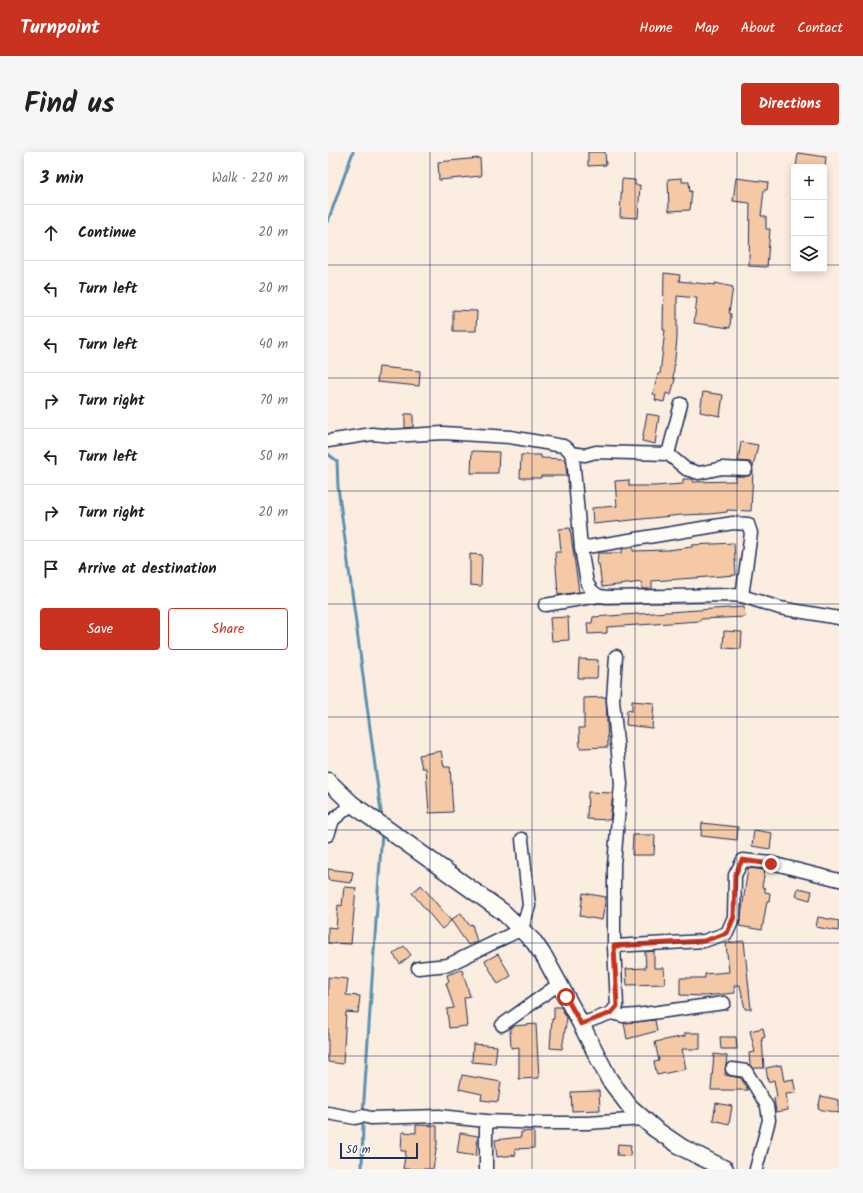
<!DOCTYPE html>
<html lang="en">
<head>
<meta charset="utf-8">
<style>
  body { margin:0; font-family:Kalam,sans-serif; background:#f6f6f6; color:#202124 }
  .controls { position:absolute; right:12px; top:12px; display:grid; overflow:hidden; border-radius:4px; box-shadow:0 2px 10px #0003 }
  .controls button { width:36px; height:36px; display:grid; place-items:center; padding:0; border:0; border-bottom:1px solid #e0e0e0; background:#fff; color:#202124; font:20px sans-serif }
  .scale { position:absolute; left:12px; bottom:10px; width:78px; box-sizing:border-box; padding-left:4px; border:2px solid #1b2f5e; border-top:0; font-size:11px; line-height:14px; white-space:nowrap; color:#1b2f5e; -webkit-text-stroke:3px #fdfcf7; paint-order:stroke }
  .stop { position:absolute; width:12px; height:12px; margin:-9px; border:3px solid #c8321e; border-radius:50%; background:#fff }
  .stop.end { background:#c8321e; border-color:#fff; box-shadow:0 1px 4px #0008 }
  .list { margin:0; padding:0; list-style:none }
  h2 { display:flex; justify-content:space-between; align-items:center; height:52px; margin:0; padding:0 16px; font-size:17px }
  h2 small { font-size:13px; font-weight:400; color:#757577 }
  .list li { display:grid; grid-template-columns:26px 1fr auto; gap:12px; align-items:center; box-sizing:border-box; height:56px; padding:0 16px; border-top:1px solid #e0e0e0 }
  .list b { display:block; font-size:15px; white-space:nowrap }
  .list em { font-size:13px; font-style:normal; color:#757577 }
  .actions { display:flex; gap:8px; padding:12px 16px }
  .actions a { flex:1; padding:9px 0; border:1px solid #c8321e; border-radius:4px; text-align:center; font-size:14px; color:#c8321e }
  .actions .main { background:#c8321e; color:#fff }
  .icon { flex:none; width:22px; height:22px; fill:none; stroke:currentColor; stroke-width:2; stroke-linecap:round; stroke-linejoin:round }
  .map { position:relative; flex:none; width:511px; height:1017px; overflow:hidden; border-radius:4px }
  header { display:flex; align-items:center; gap:24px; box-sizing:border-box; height:56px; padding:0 20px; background:#c8321e; color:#fff }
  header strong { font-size:19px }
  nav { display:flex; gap:22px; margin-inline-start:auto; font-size:14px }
  .intro { display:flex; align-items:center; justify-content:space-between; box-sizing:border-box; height:96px; padding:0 24px }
  h1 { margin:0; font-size:28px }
  .button { padding:10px 18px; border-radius:4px; background:#c8321e; color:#fff; font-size:14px; font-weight:700 }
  main { display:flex; gap:24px; padding:0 24px }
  aside { flex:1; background:#fff; border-radius:4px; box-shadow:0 2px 10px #0003 }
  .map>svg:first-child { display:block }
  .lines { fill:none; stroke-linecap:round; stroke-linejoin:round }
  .stream { stroke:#5c91b0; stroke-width:3 }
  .building { fill:#f6c9a6; stroke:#1b2f5e }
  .street-casing { stroke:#1b2f5e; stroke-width:15 }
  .secondary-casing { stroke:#1b2f5e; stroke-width:19 }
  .street { stroke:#fdfcf7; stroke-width:12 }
  .secondary { stroke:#fdfcf7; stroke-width:16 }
  .route { stroke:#c8321e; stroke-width:5 }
  .grid { fill:none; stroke:#1b2f5e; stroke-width:1; stroke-opacity:0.55 }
</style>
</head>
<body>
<header>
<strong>Turnpoint</strong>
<nav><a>Home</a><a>Map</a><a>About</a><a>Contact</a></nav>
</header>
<div class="intro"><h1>Find us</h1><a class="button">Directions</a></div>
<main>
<aside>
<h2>3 min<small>Walk · 220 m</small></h2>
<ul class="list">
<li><svg class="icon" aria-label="ahead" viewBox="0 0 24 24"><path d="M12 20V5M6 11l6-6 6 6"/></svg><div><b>Continue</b></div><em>20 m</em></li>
<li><svg class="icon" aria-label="left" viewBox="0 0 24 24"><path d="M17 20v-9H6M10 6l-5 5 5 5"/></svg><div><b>Turn left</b></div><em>20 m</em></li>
<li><svg class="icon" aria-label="left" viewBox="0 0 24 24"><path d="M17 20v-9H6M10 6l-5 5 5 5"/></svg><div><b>Turn left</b></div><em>40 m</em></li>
<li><svg class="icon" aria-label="right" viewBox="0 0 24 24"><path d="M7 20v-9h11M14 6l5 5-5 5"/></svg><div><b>Turn right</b></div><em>70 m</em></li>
<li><svg class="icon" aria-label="left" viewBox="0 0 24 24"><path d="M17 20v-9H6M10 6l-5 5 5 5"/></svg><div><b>Turn left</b></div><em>50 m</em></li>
<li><svg class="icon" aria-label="right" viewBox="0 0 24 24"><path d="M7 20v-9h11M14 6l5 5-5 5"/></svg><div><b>Turn right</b></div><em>20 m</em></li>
<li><svg class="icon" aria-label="arrive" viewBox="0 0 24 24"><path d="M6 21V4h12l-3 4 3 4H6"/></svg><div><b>Arrive at destination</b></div></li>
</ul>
<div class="actions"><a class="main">Save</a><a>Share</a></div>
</aside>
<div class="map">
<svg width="511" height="1017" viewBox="0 0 511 1017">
  <rect width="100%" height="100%" fill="#fbeddf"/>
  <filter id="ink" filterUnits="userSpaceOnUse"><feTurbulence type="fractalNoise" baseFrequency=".025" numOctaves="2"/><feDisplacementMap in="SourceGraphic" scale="8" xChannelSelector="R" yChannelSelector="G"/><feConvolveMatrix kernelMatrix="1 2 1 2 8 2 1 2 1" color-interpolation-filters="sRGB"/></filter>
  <g filter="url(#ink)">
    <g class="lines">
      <g class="stream">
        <path d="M 0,69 L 25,0"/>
        <path d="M 0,302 L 9,309 L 10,335 L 54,667"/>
        <path d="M 35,962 L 54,680"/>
        <path d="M 34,1017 L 35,968"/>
      </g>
    </g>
    <g class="building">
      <path d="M 260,0 L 277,0 L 278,13 L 260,14 Z"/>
      <path d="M 470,1 L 498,5 L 497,15 L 468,15 Z"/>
      <path d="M 152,6 L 153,24 L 111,28 L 110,10 Z"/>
      <path d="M 354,26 L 354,30 L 361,30 L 362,40 L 364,39 L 362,58 L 341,59 L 340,27 Z"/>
      <path d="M 408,26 L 440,30 L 439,38 L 436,38 L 433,64 L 438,64 L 438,77 L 442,77 L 439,115 L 421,114 L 422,51 L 405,49 Z"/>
      <path d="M 294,27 L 307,28 L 307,33 L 312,33 L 310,66 L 292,65 Z"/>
      <path d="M 336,121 L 352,123 L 351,129 L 387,133 L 387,131 L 405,135 L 401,161 L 403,162 L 402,176 L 366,171 L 369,146 L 349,144 L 349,187 L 345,226 L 347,227 L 343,243 L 338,241 L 336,250 L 327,248 L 328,243 L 325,242 L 330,222 L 332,222 L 337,178 L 335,178 Z"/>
      <path d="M 125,158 L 149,159 L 148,179 L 125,179 Z"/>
      <path d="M 51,215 L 92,219 L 91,234 L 49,230 Z"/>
      <path d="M 375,240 L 395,243 L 392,264 L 372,260 Z"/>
      <path d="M 77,262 L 85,262 L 85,275 L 77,276 Z"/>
      <path d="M 319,262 L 331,264 L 327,292 L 314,289 Z"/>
      <path d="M 413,290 L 430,293 L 425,315 L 422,310 L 410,309 Z"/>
      <path d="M 144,299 L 171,300 L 170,321 L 143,321 Z"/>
      <path d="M 193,303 L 213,303 L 213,306 L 237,307 L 239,324 L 213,324 L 213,326 L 192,326 Z"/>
      <path d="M 425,319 L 423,359 L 399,358 L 399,360 L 382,362 L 353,363 L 265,372 L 264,356 L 289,354 L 287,329 L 301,328 L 301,334 L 326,334 L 355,332 L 355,327 L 365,327 L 365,330 L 408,329 L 408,324 L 421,324 Z"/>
      <path d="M 242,376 L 251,440 L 230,443 L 227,400 L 233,400 L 231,377 Z"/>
      <path d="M 406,391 L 408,423 L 324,429 L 324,437 L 314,437 L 314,430 L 274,435 L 271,412 L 269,412 L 270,401 L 294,401 L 294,397 L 305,395 L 305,399 L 340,398 L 364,395 L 364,393 Z"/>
      <path d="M 142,402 L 154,403 L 153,434 L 142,433 Z"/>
      <path d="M 416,455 L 417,465 L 372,467 L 372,469 L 279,475 L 279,481 L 260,482 L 259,471 L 264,471 L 265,465 Z"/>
      <path d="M 240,465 L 241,488 L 224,489 L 222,466 Z"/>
      <path d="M 396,479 L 414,480 L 413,497 L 395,496 Z"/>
      <path d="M 251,507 L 270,508 L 269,526 L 250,526 Z"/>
      <path d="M 278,545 L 280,595 L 252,596 L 251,576 L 256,576 L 256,546 Z"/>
      <path d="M 304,549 L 326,551 L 324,576 L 298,573 L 299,558 L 304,559 Z"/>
      <path d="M 113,599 L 116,615 L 122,615 L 125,660 L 101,661 L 98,616 L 94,616 L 91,603 Z"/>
      <path d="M 260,640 L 285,641 L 282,668 L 259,667 Z"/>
      <path d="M 374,671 L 410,675 L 409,688 L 373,684 Z"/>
      <path d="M 426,678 L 444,681 L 442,697 L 424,694 Z"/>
      <path d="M 305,683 L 327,683 L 326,703 L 304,703 Z"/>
      <path d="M 420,716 L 437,718 L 434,735 L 437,736 L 437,740 L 442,741 L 441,749 L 439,749 L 434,778 L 411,774 L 413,765 Z"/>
      <path d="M 0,717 L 25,720 L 23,731 L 0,728 Z"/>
      <path d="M 93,733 L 123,769 L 114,777 L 84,741 Z"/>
      <path d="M 16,735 L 28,736 L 23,792 L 0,791 L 0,775 L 8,776 L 10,753 L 14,754 Z"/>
      <path d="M 470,736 L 484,739 L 482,748 L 468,744 Z"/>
      <path d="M 255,741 L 278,745 L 274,768 L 252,764 Z"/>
      <path d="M 133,761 L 141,773 L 144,772 L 149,790 L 140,793 L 123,768 Z"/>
      <path d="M 490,765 L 511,769 L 510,779 L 488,775 Z"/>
      <path d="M 416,789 L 423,857 L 417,857 L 412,833 L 406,833 L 407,841 L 376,844 L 352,843 L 352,826 L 377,826 L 377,822 L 401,820 L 398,791 Z"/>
      <path d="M 76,794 L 83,803 L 72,812 L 65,802 Z"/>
      <path d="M 326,799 L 326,816 L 336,816 L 337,832 L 299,833 L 298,817 L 318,816 L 317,800 Z"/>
      <path d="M 170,802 L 183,824 L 170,832 L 157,809 Z"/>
      <path d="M 134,818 L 142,844 L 136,846 L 139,874 L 121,876 L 119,857 L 126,856 L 118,831 L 121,830 L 119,823 Z"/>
      <path d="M 0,825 L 20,827 L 18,843 L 32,844 L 30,861 L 18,860 L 15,912 L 0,910 Z"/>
      <path d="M 226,855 L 233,855 L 239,866 L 234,897 L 222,896 L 224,867 L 226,867 Z"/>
      <path d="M 327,868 L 329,879 L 299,887 L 296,871 Z"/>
      <path d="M 208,872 L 211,926 L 191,927 L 191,895 L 183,896 L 182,877 L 186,874 Z"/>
      <path d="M 435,876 L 437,885 L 434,886 L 436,916 L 425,916 L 422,913 L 421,901 L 427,900 L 422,879 Z"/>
      <path d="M 357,881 L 372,881 L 372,897 L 354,897 L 358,917 L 329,923 L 326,910 L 331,909 L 327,890 L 357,884 Z"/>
      <path d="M 392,885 L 408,885 L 409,897 L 393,897 Z"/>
      <path d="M 145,892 L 169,894 L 167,912 L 144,910 Z"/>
      <path d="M 386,902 L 399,904 L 397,923 L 413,926 L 420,938 L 383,938 Z"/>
      <path d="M 453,913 L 456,929 L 465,927 L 468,941 L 458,942 L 460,958 L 448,960 L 446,946 L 449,945 L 446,928 L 440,930 L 438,916 Z"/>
      <path d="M 134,923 L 173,930 L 170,950 L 153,948 L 154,942 L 131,937 Z"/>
      <path d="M 271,939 L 272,958 L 244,959 L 243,940 Z"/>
      <path d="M 493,944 L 511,948 L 511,961 L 490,957 Z"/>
      <path d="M 388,951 L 404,954 L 401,972 L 385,968 Z"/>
      <path d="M 88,973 L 109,974 L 109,992 L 105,1017 L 75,1017 L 78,999 L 73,999 L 74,980 L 88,981 Z"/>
      <path d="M 206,979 L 206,996 L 187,997 L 188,1003 L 169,1005 L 167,988 L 193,985 L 193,980 Z"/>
      <path d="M 132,981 L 150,984 L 148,1004 L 129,1001 Z"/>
      <path d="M 290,992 L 303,993 L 302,1004 L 289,1003 Z"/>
    </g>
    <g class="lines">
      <defs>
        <g id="street">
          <path d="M 0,289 L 44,282 L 64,284 L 115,281 L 182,285 L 235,294 L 240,297 L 245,305 L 253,396 L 259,431 L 264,439 L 271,444"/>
          <path d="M 243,301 L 257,303 L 268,300 L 340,302 L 358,317 L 371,321 L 394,316 L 418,317"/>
          <path d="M 340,302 L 353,252"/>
          <path d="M 253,396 L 405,371 L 420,372 L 423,381 L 414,444"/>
          <path d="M 217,453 L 271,444 L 279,445 L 404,443 L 414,444 L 452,456 L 511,466"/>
          <path d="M 0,683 L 5,668 L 24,652"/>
          <path d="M 286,794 L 376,789 L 399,781 L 406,765 L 407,723 L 415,708 L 443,711 L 511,728"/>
          <path d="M 90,816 L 120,813 L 194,777 L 201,754 L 194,687"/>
          <path d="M 283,861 L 295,864 L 309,863 L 396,851"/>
          <path d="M 253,872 L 283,861 L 289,854 L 286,794 L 286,713 L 293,632 L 285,548 L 288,504"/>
          <path d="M 174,873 L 231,832"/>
          <path d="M 404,917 L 418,919 L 439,954 L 441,968 L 428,1017"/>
          <path d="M 0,961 L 27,966 L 35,964 L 43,966 L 111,964 L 158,969 L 214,971 L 260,971 L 315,967"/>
          <path d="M 158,1017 L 158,969"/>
        </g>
        <path id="secondary" d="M 0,629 L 24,652 L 175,760 L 206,790 L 217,806 L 253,872 L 281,927 L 302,955 L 327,977 L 355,996 L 397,1017"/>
      </defs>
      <use href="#street" class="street-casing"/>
      <use href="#secondary" class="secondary-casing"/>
      <use href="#street" class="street"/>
      <use href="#secondary" class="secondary"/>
    </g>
  </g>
  <g class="lines" filter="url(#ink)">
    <path class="route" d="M 238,845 L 253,872 L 283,861 L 289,854 L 286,794 L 376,789 L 399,781 L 406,765 L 407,723 L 414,708 L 443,712"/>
  </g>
  <path class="grid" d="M 102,0 L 102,1017M 204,0 L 204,1017M 307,0 L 307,1017M 409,0 L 409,1017M 0,113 L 466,113M 496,113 L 511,113M 0,226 L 511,226M 0,339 L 511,339M 0,452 L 511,452M 0,565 L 511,565M 0,678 L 511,678M 0,791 L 511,791M 0,904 L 511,904"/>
</svg>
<div class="controls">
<button>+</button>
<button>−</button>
<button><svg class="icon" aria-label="layers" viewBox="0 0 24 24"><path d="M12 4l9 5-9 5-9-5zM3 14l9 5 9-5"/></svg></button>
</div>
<div class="scale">50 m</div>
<div class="stop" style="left:238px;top:845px"></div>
<div class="stop end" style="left:443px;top:712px"></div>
</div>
</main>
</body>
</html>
